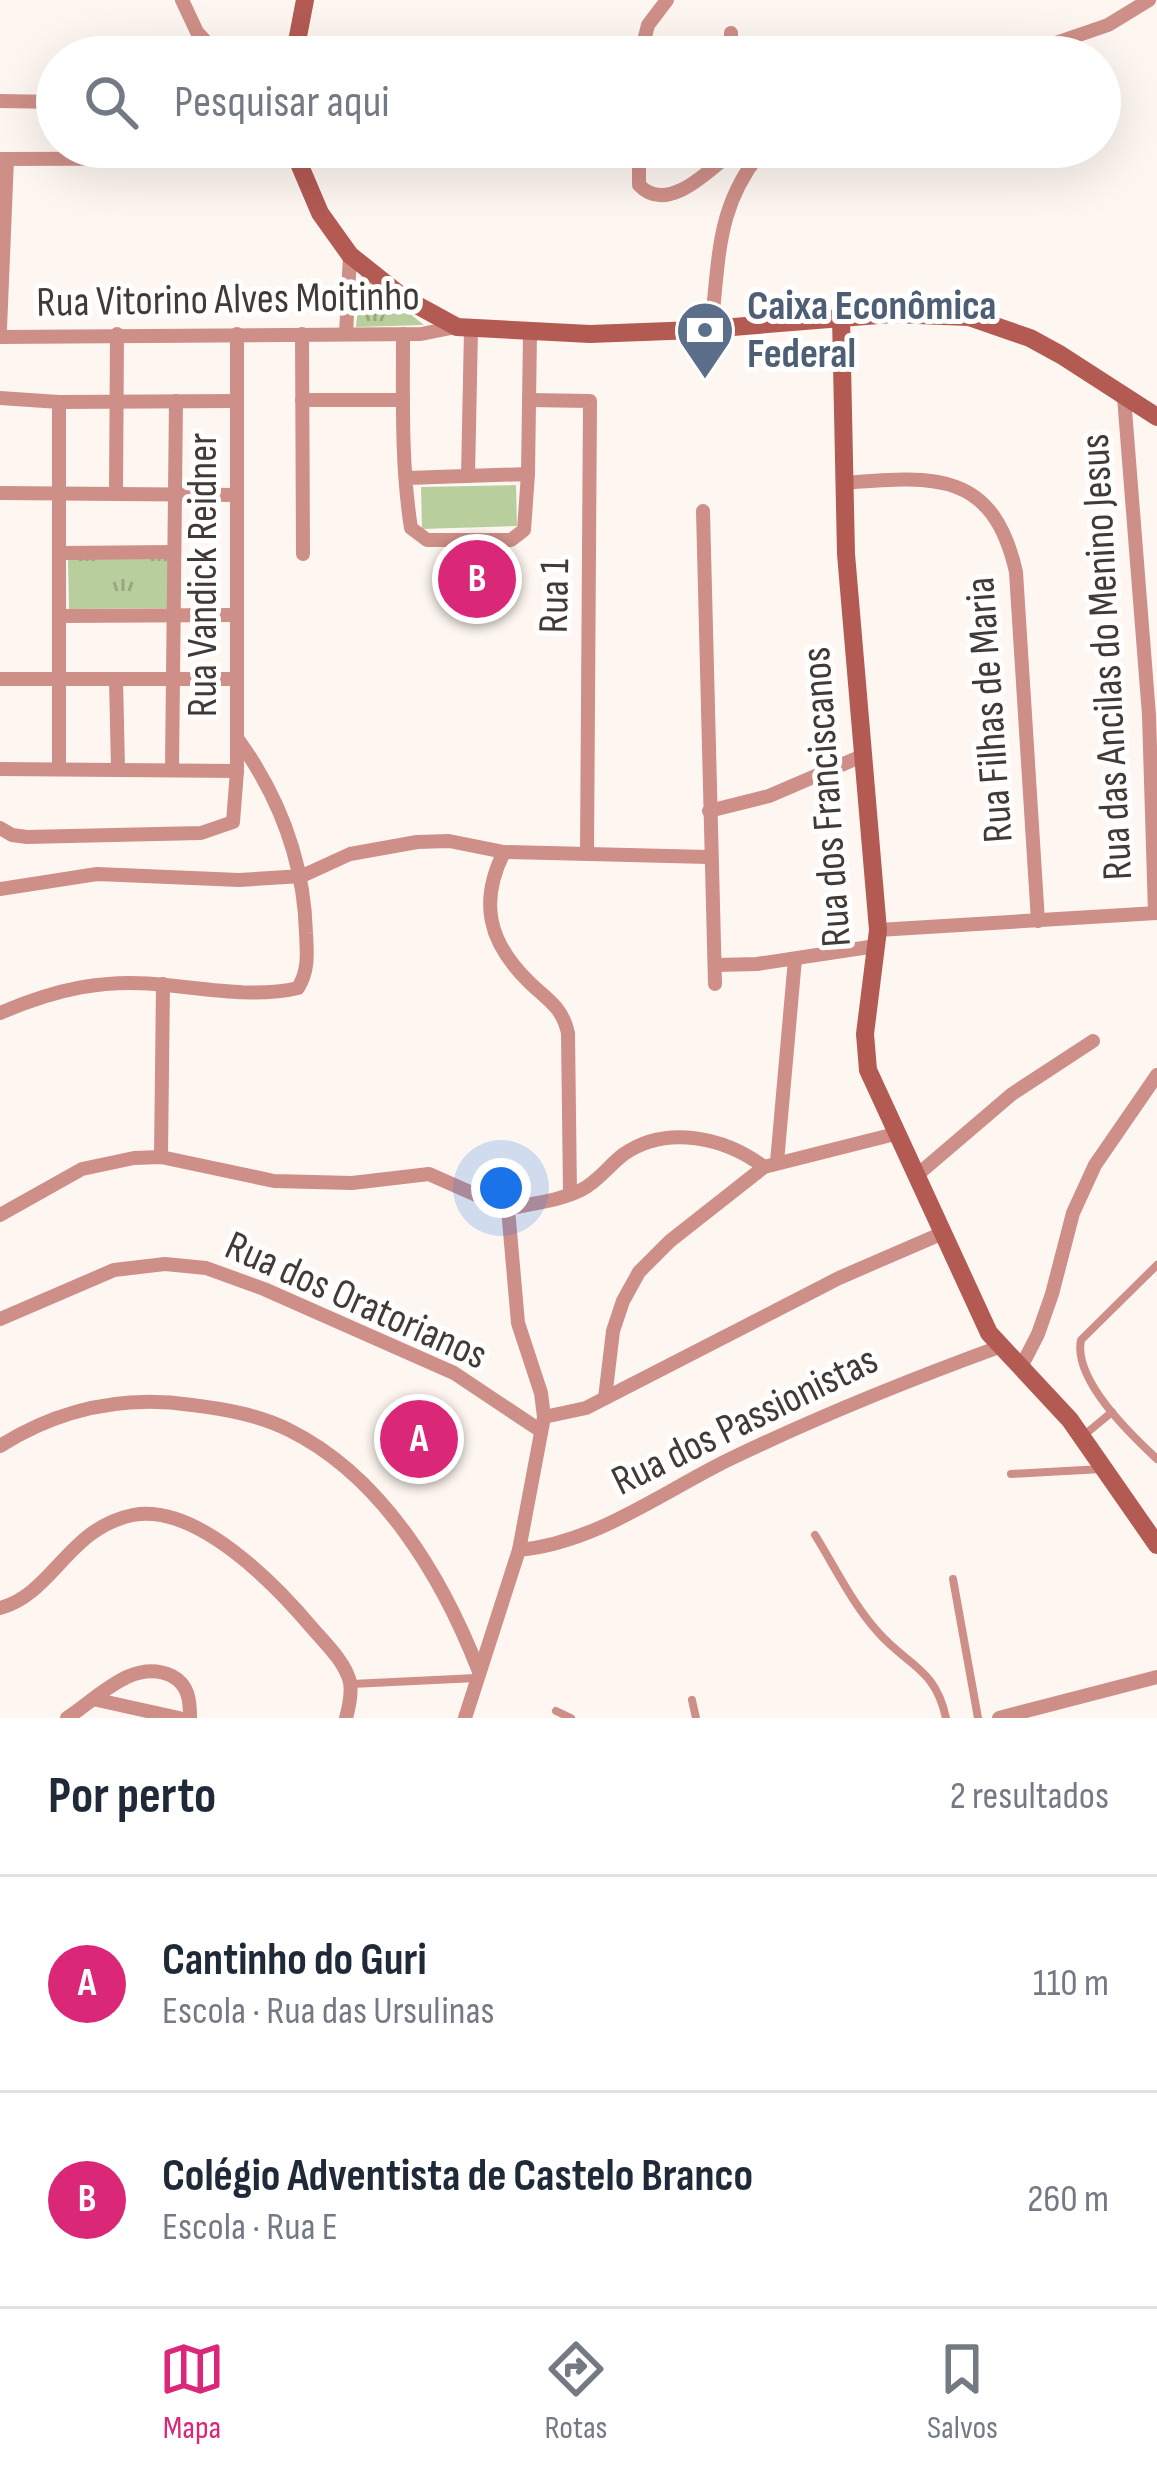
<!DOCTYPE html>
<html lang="pt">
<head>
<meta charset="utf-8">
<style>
  body { margin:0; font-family:"Sofia Sans Condensed",sans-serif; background:#f6f6f7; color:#1f2937 }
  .you { position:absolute; left:501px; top:1188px; width:42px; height:42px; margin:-30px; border:9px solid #fff; border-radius:50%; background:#1a73e8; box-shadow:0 0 0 18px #1a73e833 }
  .badge { display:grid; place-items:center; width:78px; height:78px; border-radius:50%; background:#db2777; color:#fff; font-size:39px; font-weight:700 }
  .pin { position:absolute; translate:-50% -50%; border:6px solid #fff; box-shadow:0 3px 12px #0006 }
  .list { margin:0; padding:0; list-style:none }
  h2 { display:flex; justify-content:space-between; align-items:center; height:156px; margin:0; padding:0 48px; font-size:51px }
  h2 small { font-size:39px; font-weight:400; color:#747a83 }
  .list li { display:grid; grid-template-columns:78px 1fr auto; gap:36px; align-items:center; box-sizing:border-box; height:216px; padding:0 48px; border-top:3px solid #e0e1e3 }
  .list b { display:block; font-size:45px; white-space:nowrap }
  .list p { margin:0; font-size:39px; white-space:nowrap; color:#747a83 }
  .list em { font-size:39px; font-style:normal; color:#747a83 }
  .icon { flex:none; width:66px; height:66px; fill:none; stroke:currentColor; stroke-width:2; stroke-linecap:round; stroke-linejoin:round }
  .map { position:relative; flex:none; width:1157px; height:1718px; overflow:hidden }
  .search { position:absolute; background:#fff; box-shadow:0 12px 48px #0002; left:36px; right:36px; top:36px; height:132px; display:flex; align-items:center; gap:30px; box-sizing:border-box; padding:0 42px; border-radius:66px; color:#747a83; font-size:45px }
  .sheet { height:588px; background:#fff }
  nav { display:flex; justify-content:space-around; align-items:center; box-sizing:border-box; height:168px; border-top:3px solid #e0e1e3; background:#fff; font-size:33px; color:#747a83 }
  nav a { display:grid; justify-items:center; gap:6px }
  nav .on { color:#db2777 }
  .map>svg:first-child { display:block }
  .park { fill:url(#park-tufts) }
  .garden { fill:#b8ce9d }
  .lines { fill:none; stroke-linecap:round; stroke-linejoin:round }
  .lane { stroke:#ce8f88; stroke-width:8 }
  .street { stroke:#ce8f88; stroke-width:14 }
  .secondary { stroke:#b35a53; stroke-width:18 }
  .labels { text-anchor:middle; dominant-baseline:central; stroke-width:10; stroke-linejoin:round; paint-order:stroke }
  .street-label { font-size:42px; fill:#423a35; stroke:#fff }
  .service-label { font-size:42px; font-weight:bold; fill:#4e5e75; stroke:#fff; text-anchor:start }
</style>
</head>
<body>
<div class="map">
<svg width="1157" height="1718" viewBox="0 0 1157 1718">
  <defs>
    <pattern id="park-tufts" width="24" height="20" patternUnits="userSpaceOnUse" patternTransform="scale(3)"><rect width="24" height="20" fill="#b8ce9d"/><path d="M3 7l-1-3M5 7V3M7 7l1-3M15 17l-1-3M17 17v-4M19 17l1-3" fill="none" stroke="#97a881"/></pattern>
  </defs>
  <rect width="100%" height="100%" fill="#fef7f1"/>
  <g class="park">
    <path d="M 361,275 L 424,325 L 356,327 Z"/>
    <path d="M 168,558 L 169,608 L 69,609 L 68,559 Z"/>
  </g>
  <path class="garden" d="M 516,485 L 517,526 L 422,529 L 421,487 Z"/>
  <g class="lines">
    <g class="lane">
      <path d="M 1157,1265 L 1081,1340 C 1073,1379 1129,1433 1157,1459"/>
      <path d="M 1083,1436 L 1112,1412"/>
      <path d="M 1011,1474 L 1102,1469"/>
      <path d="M 815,1535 C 835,1567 852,1603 877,1631 C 907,1666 935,1667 946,1718"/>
      <path d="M 953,1579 L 978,1718"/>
      <path d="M 352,1684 L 476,1678"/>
      <path d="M 692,1700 L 696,1718"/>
      <path d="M 556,1711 L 571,1718"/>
    </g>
    <g class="street">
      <path d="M 182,0 L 197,32 L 220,57"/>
      <path d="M 640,57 L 648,25 L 667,0"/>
      <path d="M 730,57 L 731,33"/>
      <path d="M 1015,57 L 1108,25 L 1149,0"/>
      <path d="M 0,101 L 57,102"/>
      <path d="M 639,147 L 639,185 C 669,217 714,165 738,147"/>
      <path d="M 0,159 L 294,158"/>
      <path d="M 711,328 C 720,257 715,205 765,147"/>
      <path d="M 0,329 L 7,159"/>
      <path d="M 302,334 L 303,554"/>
      <path d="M 346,334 L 350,255"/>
      <path d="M 403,334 C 403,398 401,465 411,528 L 427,540 L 511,540 L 524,530 L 528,474 L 407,478"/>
      <path d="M 0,337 L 421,334 L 456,327"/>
      <path d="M 1124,397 L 1149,715 L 1155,913"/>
      <path d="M 0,398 L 59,402 L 236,401"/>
      <path d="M 302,400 L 403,400"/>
      <path d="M 529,400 L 590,401 L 587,853"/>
      <path d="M 59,402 L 59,769"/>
      <path d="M 528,474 L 530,333"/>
      <path d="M 468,476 L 471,330"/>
      <path d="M 844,483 C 934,476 993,470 1016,572 L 1038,921"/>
      <path d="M 0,493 L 237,495"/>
      <path d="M 116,493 L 117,334"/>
      <path d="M 703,511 L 715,984"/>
      <path d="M 61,553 L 173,552"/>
      <path d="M 60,616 L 235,615"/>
      <path d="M 0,679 L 237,679"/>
      <path d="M 116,679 L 118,769"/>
      <path d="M 0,769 L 237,771"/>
      <path d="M 172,769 L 176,401"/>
      <path d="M 709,811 L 769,796 L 862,756"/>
      <path d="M 0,828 L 12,835 L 27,837 L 201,833 L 233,822 L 237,771 L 237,334"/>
      <path d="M 504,852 C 479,902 488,942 529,982 C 547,1000 562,1006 568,1033 L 570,1194"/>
      <path d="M 0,889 L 97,874 L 239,880 L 302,876 L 350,854 L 417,842 L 449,841 L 504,852 L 709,857"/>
      <path d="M 878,930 L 1157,913"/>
      <path d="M 716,965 L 757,964 L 876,946"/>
      <path d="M 0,1013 C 56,989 104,978 166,985 C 207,989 257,998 298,988 C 309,970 307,953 306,933 C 304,861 279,796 237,738"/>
      <path d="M 161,1157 L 163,984"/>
      <path d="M 777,1162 L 795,959"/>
      <path d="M 916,1176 L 1012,1094 L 1093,1041"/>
      <path d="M 508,1209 C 532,1203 559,1201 581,1190 C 598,1182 609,1165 624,1154 C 667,1124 726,1138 764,1167"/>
      <path d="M 0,1215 L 82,1169 L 134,1158 L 161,1157 L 274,1181 L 352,1183 L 429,1174 L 508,1209"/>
      <path d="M 0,1319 L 114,1270 L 165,1264 L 206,1268 L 264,1289 L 454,1373 L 541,1431"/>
      <path d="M 1021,1367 L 1038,1334 L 1052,1294 L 1073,1213 L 1095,1165 L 1157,1075"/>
      <path d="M 605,1398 L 613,1331 L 623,1301 L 639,1272 L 670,1241 L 764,1167 L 895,1134"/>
      <path d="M 544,1417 L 586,1408 L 839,1278 L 943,1233"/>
      <path d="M 0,1446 C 59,1409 124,1395 192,1405 C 225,1409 259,1415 289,1430 C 382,1476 442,1577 478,1669"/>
      <path d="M 519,1550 C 595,1543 661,1493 728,1460 C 817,1417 906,1381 999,1347"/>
      <path d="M 0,1608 C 53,1594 68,1528 133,1515 C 197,1503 276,1585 313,1629 C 326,1644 345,1662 350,1682 C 352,1693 349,1707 346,1718"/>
      <path d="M 93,1699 L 179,1718"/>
      <path d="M 67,1718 C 97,1699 133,1657 172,1676 C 189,1685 190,1701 190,1718"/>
      <path d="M 465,1718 L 519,1550 L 544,1417 L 541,1393 L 518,1323 L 508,1209"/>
      <path d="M 999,1718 L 1157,1677"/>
    </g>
    <g class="secondary">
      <path d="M 294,57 L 305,0"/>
      <path d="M 292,147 L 320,213 L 350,255 L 404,298 L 457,327 L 590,334 L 696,330 L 891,314 L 969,317 L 1030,338 L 1061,355 L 1157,417"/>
      <path d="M 841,317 L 846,554 L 878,930 L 865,1034 L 868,1070 L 989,1333 L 1070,1420 L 1157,1545"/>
    </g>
  </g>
  <defs>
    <symbol id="bank-pin" viewBox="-11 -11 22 30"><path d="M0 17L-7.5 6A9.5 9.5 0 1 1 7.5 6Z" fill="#5c6f8a" stroke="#fff"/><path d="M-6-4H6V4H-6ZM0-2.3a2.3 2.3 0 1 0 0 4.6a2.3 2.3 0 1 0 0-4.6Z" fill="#fff"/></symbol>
  </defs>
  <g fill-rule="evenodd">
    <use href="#bank-pin" x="672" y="297" width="66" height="90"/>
  </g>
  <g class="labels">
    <g class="street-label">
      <text transform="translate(228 300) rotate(-1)">Rua Vitorino Alves Moitinho</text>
      <text transform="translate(203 575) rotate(-90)">Rua Vandick Reidner</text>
      <text transform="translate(555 596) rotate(-89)">Rua 1</text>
      <text transform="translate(1107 657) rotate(-93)">Rua das Ancilas do Menino Jesus</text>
      <text transform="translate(990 710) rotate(-94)">Rua Filhas de Maria</text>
      <text transform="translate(827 797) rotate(-94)">Rua dos Franciscanos</text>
      <text transform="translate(356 1301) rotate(24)">Rua dos Oratorianos</text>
      <text transform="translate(745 1421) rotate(-26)">Rua dos Passionistas</text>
    </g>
    <g class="service-label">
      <text x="747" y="306">Caixa Econômica<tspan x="747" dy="48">Federal</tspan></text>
    </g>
  </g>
</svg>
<div class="you"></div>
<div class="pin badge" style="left:419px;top:1439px">A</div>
<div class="pin badge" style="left:477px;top:579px">B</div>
<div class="search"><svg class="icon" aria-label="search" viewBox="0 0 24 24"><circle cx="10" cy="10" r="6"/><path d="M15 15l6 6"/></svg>Pesquisar aqui</div>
</div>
<section class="sheet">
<h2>Por perto<small>2 resultados</small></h2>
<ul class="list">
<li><span class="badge">A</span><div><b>Cantinho do Guri</b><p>Escola · Rua das Ursulinas</p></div><em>110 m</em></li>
<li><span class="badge">B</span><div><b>Colégio Adventista de Castelo Branco</b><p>Escola · Rua E</p></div><em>260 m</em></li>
</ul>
</section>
<nav>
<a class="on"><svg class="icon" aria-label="map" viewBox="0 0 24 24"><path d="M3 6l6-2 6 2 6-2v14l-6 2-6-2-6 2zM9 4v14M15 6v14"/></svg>Mapa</a>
<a><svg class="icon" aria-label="directions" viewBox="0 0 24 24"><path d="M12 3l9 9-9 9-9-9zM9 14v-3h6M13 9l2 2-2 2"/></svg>Rotas</a>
<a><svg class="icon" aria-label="saved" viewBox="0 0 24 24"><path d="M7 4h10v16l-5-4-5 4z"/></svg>Salvos</a>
</nav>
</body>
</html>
